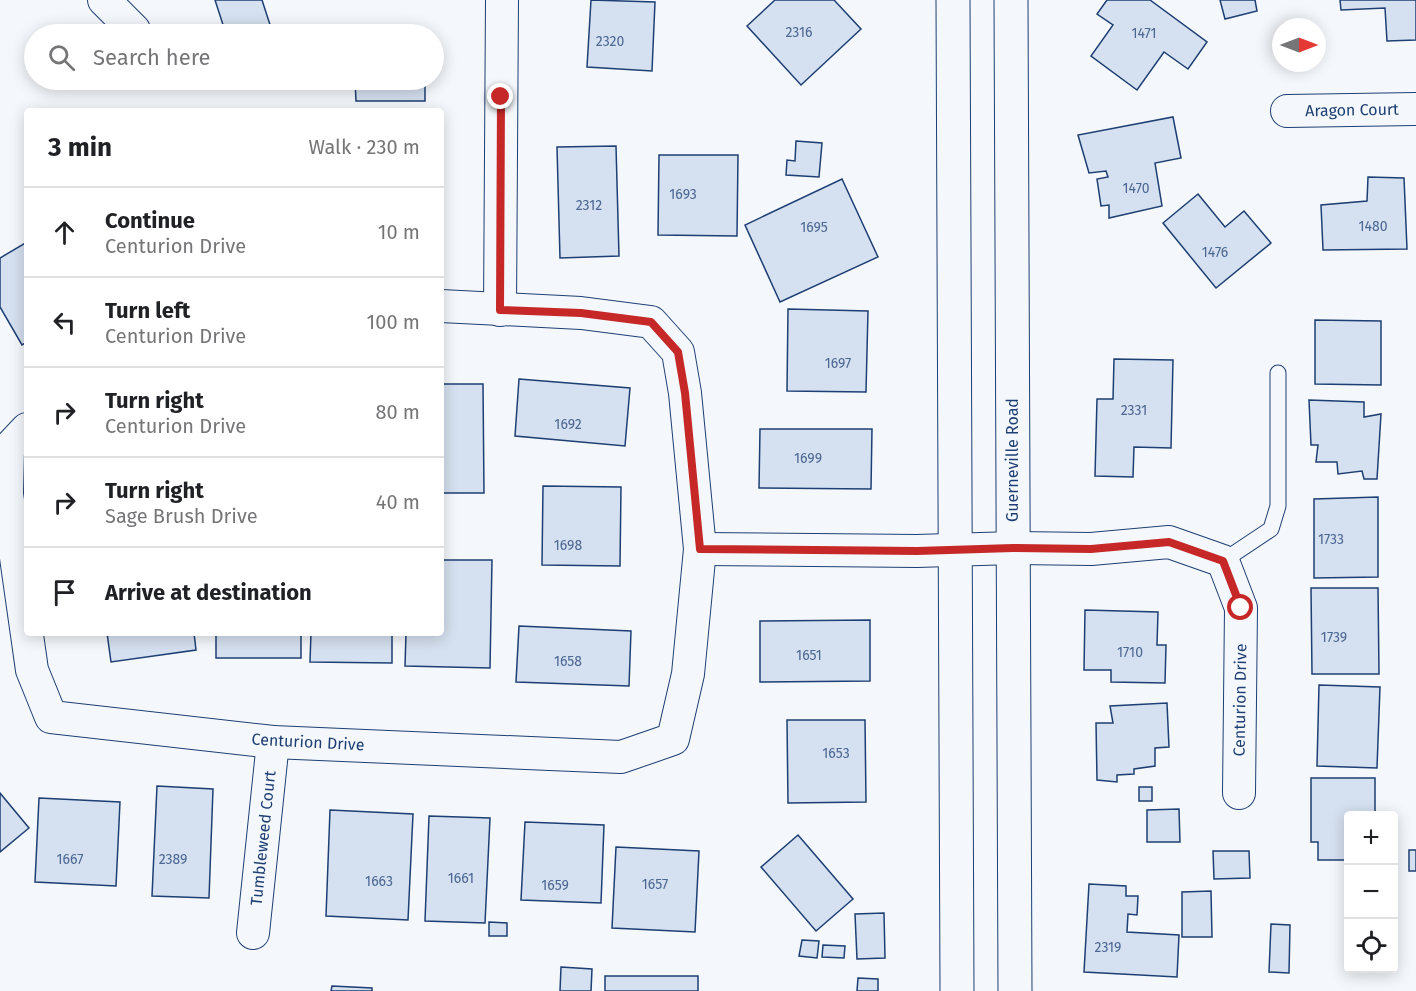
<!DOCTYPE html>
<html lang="en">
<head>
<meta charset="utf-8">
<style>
  body { margin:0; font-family:"Fira Sans",sans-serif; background:#f6f6f6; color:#202124 }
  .controls { position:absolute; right:18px; bottom:18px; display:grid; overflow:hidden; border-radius:6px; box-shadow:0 3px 15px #0003 }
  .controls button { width:54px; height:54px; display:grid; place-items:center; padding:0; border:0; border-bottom:2px solid #e0e0e0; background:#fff; color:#202124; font:30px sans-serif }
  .compass { position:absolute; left:1272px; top:18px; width:54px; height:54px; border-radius:50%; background:#fff; box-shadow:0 3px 15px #0003; rotate:90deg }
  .stop { position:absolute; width:18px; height:18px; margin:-14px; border:4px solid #c62828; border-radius:50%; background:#fff }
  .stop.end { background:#c62828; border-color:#fff; box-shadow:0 2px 6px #0008 }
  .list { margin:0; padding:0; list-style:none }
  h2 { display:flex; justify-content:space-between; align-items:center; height:78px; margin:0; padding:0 24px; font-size:26px }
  h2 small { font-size:20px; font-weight:400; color:#757577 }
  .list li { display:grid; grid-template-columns:39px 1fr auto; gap:18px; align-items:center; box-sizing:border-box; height:90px; padding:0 24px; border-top:2px solid #e0e0e0 }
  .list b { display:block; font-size:22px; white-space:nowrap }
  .list p { margin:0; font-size:20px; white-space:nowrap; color:#757577 }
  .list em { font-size:20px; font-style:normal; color:#757577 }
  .icon { flex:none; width:33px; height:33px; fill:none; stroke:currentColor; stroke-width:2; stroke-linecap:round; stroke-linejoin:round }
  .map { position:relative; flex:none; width:1416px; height:991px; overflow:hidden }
  .search { position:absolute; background:#fff; box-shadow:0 3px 15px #0003; left:24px; top:24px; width:420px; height:66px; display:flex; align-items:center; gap:15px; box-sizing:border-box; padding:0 21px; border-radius:33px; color:#757577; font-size:22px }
  .panel { position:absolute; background:#fff; box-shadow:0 3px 15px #0003; left:24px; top:108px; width:420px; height:528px; border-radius:6px }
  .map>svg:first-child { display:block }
  .building { fill:#d5e0f0; stroke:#1d3f73; stroke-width:1.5 }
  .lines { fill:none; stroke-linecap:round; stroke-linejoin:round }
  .service-casing { stroke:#1d3f73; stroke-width:17 }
  .minor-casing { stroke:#1d3f73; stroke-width:34 }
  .secondary-casing { stroke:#1d3f73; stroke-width:35 }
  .service { stroke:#f4f7fb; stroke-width:15 }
  .minor { stroke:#f4f7fb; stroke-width:32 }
  .secondary { stroke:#f4f7fb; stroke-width:33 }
  .route { stroke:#c62828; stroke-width:8 }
  .labels { text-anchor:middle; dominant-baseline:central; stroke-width:4.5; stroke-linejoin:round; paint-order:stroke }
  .number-label { font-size:14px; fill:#4b6792 }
  .street-label { font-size:16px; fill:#1d3f73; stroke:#f4f7fb }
</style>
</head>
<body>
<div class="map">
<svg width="1416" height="991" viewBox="0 0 1416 991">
  <rect width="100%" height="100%" fill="#f4f7fb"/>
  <g class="building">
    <path d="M 215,0 L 262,0 L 273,34 L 226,34 Z"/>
    <path d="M 591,0 L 655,2 L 652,71 L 587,67 Z"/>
    <path d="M 775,0 L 834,0 L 861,29 L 801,85 L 747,26 Z"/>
    <path d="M 1107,0 L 1150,0 L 1207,42 L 1188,69 L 1164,52 L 1137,90 L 1091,56 L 1113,25 L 1097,14 Z"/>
    <path d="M 1220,0 L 1255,0 L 1257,11 L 1225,19 Z"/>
    <path d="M 1340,0 L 1416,0 L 1416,40 L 1387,41 L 1385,8 L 1341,10 Z"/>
    <path d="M 425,29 L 425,34 L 355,34 L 355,30 Z"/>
    <path d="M 355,80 L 425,80 L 425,101 L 356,101 Z"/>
    <path d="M 1173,117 L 1181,158 L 1155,163 L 1162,206 L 1109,218 L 1109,205 L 1101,206 L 1097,179 L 1108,177 L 1106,171 L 1089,173 L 1078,135 Z"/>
    <path d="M 796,141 L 822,143 L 819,177 L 786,175 L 787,160 L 795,161 Z"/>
    <path d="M 616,146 L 619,256 L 560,258 L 557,147 Z"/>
    <path d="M 659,155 L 738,155 L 737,236 L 658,235 Z"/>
    <path d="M 1368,177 L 1404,178 L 1407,249 L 1323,250 L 1321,205 L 1367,201 Z"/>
    <path d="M 842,179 L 878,257 L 780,302 L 745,225 Z"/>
    <path d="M 1198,194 L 1225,227 L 1244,211 L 1271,243 L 1216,288 L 1163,223 Z"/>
    <path d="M 27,242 L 27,342 L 22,345 L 0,307 L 0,258 Z"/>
    <path d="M 788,309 L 868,311 L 866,392 L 787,391 Z"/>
    <path d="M 1315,320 L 1381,321 L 1381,385 L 1315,384 Z"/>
    <path d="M 1114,359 L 1173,360 L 1171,448 L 1134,447 L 1133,477 L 1095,476 L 1097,399 L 1113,399 Z"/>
    <path d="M 519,379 L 630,388 L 625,446 L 515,436 Z"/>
    <path d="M 441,384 L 483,384 L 484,493 L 441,493 Z"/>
    <path d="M 1309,400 L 1364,402 L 1364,417 L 1381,414 L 1377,479 L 1364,479 L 1362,471 L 1338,474 L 1337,462 L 1316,462 L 1318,445 L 1311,445 Z"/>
    <path d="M 760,429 L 872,429 L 871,489 L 759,488 Z"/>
    <path d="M 543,486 L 621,487 L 620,566 L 542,565 Z"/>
    <path d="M 1378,497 L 1378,577 L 1314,578 L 1314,499 Z"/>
    <path d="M 441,560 L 492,560 L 490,668 L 405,666 L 406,633 L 441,633 Z"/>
    <path d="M 1311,588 L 1378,588 L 1379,674 L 1312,674 Z"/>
    <path d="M 1085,610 L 1158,612 L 1157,645 L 1166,645 L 1165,683 L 1111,682 L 1111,670 L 1084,670 Z"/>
    <path d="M 870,620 L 870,681 L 760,682 L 760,621 Z"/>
    <path d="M 519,626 L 631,631 L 629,686 L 516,682 Z"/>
    <path d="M 107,633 L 194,633 L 196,650 L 111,662 Z"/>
    <rect x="216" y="633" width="85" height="25"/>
    <path d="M 311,633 L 392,633 L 392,663 L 310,662 Z"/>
    <path d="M 1319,685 L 1380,687 L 1377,768 L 1317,766 Z"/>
    <path d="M 1167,703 L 1169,747 L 1155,748 L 1155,766 L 1134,769 L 1134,774 L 1117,775 L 1117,782 L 1097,780 L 1096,723 L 1113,723 L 1110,706 Z"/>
    <path d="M 787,720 L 865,720 L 866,802 L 788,803 Z"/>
    <path d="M 1311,778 L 1375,778 L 1375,816 L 1348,816 L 1348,860 L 1318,860 L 1318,842 L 1311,842 Z"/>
    <path d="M 157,786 L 213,789 L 209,898 L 152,896 Z"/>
    <rect x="1139" y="787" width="13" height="14"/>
    <path d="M 0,793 L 29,828 L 0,852 Z"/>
    <path d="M 39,798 L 120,802 L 116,886 L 35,882 Z"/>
    <path d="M 1179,809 L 1180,842 L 1147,842 L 1147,810 Z"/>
    <path d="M 330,810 L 413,814 L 408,920 L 326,916 Z"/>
    <path d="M 429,816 L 490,818 L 485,923 L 425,921 Z"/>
    <path d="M 525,822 L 604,825 L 601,903 L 521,900 Z"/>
    <path d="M 798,835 L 853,899 L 816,931 L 761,867 Z"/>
    <path d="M 616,847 L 699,851 L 695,932 L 612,928 Z"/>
    <rect x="1409" y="850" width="7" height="21"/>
    <path d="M 1213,851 L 1249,851 L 1250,878 L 1214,879 Z"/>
    <path d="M 1089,884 L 1126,886 L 1126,896 L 1138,896 L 1137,915 L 1128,914 L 1127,932 L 1179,935 L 1177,977 L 1084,972 Z"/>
    <path d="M 1211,891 L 1212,937 L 1182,937 L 1182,892 Z"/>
    <path d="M 884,913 L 885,958 L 857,959 L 855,914 Z"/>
    <path d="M 489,922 L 507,923 L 507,936 L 489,936 Z"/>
    <path d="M 1271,924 L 1290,925 L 1289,973 L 1269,972 Z"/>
    <path d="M 802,940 L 819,941 L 817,958 L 799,956 Z"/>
    <path d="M 823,945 L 845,946 L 844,958 L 822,957 Z"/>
    <path d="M 561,967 L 592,969 L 591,991 L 560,991 Z"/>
    <rect x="605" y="976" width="93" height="15"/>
    <path d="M 858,978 L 878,979 L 878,991 L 857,991 Z"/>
    <path d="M 332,986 L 372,988 L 372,991 L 331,991 Z"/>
  </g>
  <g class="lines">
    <defs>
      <path id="service" d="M 1223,561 L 1271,529 L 1278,506 L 1278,373"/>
      <g id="minor">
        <path d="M 104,0 L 134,30"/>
        <path d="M 1287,111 L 1416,109"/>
        <path d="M 500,310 L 502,0"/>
        <path d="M 27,429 L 8,449 L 7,494 L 32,670 L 51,717 L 273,742 L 621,757 L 673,739 L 688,674 L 700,549 L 685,393 L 678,352 L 651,322 L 581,313 L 441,306"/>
        <path d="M 700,549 L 917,551 L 1013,548 L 1091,549 L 1169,542 L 1223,561 L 1241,608 L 1239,793"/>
        <path d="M 253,933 L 273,742"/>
      </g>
      <g id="secondary">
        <path d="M 953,0 L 957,991"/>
        <path d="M 1011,0 L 1015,991"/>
      </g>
    </defs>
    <use href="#service" class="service-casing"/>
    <use href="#minor" class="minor-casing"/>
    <use href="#secondary" class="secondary-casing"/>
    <use href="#service" class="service"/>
    <use href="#minor" class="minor"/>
    <use href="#secondary" class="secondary"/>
  </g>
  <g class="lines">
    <path class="route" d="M 501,97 L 500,310 L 581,313 L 651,322 L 678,352 L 685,393 L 700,549 L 917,551 L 1013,548 L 1091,549 L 1169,542 L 1223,561 L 1241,608"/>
  </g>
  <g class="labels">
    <g class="number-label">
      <text x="799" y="32">2316</text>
      <text x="1144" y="33">1471</text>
      <text x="610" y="41">2320</text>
      <text x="1136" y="188">1470</text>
      <text x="683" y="194">1693</text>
      <text x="589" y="205">2312</text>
      <text x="1373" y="226">1480</text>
      <text x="814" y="227">1695</text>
      <text x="1215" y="252">1476</text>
      <text x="838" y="363">1697</text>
      <text x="1134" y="410">2331</text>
      <text x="568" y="424">1692</text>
      <text x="808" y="458">1699</text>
      <text x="1331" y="539">1733</text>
      <text x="568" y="545">1698</text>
      <text x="1334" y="637">1739</text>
      <text x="1130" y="652">1710</text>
      <text x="809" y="655">1651</text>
      <text x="568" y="661">1658</text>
      <text x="836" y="753">1653</text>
      <text x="70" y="859">1667</text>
      <text x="173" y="859">2389</text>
      <text x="461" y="878">1661</text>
      <text x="379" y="881">1663</text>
      <text x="655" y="884">1657</text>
      <text x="555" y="885">1659</text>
      <text x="1108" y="947">2319</text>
    </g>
    <g class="street-label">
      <text transform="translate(1352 110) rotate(-1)">Aragon Court</text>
      <text transform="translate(1012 460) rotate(-90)">Guerneville Road</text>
      <text transform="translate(1240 700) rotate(-89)">Centurion Drive</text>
      <text transform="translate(308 742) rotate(3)">Centurion Drive</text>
      <text transform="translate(263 838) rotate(-84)">Tumbleweed Court</text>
    </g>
  </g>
</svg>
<div class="controls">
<button>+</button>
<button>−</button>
<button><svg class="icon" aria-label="locate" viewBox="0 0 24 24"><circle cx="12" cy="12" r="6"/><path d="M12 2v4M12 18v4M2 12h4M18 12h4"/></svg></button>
</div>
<svg class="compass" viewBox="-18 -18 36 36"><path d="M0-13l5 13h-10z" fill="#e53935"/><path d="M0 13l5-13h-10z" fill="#757577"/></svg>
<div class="stop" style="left:1241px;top:608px"></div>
<div class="stop end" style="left:501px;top:97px"></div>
<div class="search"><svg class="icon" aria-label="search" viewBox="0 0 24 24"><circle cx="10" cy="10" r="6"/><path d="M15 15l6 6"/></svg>Search here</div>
<section class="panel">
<h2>3 min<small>Walk · 230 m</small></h2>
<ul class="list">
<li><svg class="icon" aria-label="ahead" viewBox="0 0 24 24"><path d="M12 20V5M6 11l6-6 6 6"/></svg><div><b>Continue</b><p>Centurion Drive</p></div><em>10 m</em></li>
<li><svg class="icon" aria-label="left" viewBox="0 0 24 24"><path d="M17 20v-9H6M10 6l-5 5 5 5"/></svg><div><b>Turn left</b><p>Centurion Drive</p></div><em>100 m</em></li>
<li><svg class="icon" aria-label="right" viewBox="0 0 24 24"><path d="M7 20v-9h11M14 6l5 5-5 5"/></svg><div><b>Turn right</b><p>Centurion Drive</p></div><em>80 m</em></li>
<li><svg class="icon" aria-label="right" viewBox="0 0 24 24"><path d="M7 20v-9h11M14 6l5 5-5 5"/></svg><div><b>Turn right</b><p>Sage Brush Drive</p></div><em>40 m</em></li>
<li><svg class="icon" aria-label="arrive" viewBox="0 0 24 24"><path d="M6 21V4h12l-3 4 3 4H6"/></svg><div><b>Arrive at destination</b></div></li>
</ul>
</section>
</div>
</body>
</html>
